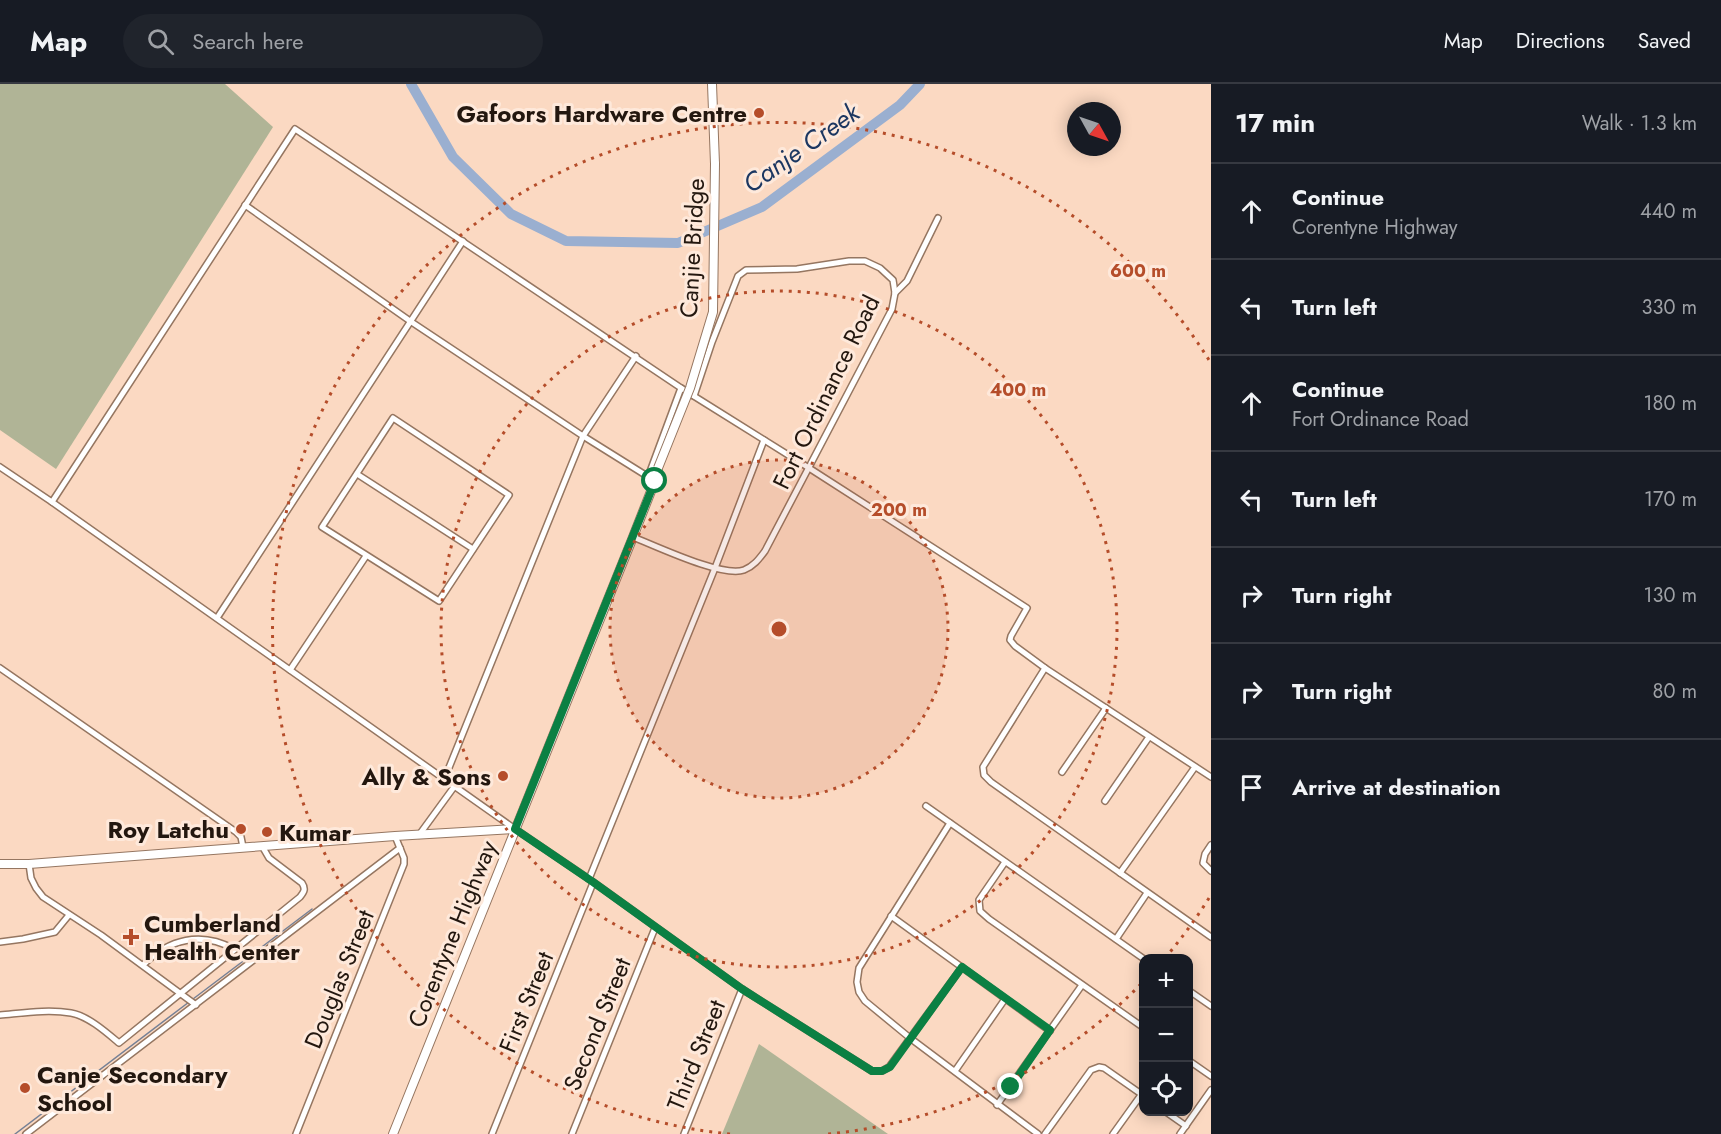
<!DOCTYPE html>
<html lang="en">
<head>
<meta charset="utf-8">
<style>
  body { margin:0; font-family:Jost,sans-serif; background:#20242c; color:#f1f3f6 }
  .controls { position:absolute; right:18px; bottom:18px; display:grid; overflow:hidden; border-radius:12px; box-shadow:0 3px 15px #0003 }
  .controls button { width:54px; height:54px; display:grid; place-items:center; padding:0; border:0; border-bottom:2px solid #363941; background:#171b24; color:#f1f3f6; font:30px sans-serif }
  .compass { position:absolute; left:1067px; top:18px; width:54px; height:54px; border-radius:50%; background:#171b24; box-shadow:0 3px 15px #0003; rotate:130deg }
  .stop { position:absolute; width:18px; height:18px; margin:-14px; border:4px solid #0b8043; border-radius:50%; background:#fff }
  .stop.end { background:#0b8043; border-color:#fff; box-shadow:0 2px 6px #0008 }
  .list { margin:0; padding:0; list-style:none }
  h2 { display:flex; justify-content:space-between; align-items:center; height:78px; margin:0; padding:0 24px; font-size:26px }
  h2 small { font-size:20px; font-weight:400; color:#9ea1a6 }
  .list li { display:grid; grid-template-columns:39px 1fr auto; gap:18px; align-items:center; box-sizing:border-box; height:96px; padding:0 24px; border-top:2px solid #363941 }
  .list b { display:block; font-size:22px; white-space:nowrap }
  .list p { margin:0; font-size:20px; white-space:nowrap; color:#9ea1a6 }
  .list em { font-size:20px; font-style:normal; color:#9ea1a6 }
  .icon { flex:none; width:33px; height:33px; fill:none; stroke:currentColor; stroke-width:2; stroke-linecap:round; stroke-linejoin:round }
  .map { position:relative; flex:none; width:1211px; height:1050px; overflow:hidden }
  header { display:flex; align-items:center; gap:36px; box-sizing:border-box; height:84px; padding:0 30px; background:#171b24; border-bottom:2px solid #363941 }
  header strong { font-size:28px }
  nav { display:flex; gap:33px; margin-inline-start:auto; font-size:21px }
  .search { width:420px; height:54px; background:#20242c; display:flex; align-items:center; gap:15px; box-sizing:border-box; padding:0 21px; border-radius:33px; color:#9ea1a6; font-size:22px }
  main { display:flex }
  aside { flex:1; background:#171b24 }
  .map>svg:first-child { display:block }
  .green { fill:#b0b496 }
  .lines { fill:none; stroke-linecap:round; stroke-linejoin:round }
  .stream { stroke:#768196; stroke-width:1.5 }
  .river { stroke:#9aafd0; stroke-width:10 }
  .street-casing { stroke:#957661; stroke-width:8 }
  .secondary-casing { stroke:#957661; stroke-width:10 }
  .street { stroke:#fff; stroke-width:5 }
  .secondary { stroke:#fff; stroke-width:8 }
  .secondary-bridge-casing { stroke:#957661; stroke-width:10; stroke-linecap:butt }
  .secondary-bridge { stroke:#fff; stroke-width:8 }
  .route { stroke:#0b8043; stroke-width:8 }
  .ring { fill:none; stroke:#b54d2a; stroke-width:3; stroke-dasharray:3 6 }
  .poi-dot { fill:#b54d2a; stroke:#fee9db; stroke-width:2 }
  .labels { text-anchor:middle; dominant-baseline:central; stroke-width:6; stroke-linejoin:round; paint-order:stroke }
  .poi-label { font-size:24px; font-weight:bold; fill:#23170f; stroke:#fee9db; text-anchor:end }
  .street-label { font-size:24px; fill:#23170f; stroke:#fee9db }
  .water-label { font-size:26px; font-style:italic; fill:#1c3761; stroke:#fee9db }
  .centre { fill:#b54d2a; stroke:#fee9db; stroke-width:3 }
  .ring-label { font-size:18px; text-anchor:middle; font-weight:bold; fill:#b54d2a; stroke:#fee9db; stroke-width:6; stroke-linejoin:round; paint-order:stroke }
</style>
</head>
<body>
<header>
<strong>Map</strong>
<div class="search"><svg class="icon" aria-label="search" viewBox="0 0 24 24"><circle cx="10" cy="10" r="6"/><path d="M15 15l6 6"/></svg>Search here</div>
<nav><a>Map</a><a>Directions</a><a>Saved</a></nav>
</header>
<main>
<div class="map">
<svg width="1211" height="1050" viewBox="0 0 1211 1050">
  <rect width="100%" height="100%" fill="#fbd9c2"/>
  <g class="green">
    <path d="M 0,0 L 225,0 L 273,43 L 56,385 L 0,346 Z"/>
    <path d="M 759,960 L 888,1050 L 722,1050 Z"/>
  </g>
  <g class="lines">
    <g class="stream">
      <path d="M 193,915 L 312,825"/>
      <path d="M 15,1050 L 189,918"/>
    </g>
    <path class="river" d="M 411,0 L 453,73 L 511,130 L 566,157 L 678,159 L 762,123 L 900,21 L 920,0"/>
    <defs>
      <g id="street">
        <path d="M 245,121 L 410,237 L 583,352 L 655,397"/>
        <path d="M 895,209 L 907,197 L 938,134"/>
        <path d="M 393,334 L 509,411 L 439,517 L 322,443 Z"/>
        <path d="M 0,383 L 52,418 L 515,745 L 589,795 L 742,905 L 872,987 L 882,987 L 889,983 L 962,883"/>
        <path d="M 357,390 L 473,465"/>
        <path d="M 648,393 L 681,304"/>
        <path d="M 52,418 L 295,45 L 681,304 L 809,384 L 1027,524 L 1011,552 L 1010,556 L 1015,562 L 1045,584 L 1211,693"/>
        <path d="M 633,453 C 656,462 723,494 744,486 C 754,482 759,475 765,467 L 892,225 L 895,209 L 893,196 L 880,184 L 865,177 L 849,177 L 797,185 L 746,186 L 738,192 L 712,258 L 694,312"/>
        <path d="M 217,534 L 463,157"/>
        <path d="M 0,584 L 236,748 L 241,753 L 243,763"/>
        <path d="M 1045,584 L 983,683 L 984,691 L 991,698 L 1211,853"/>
        <path d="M 290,586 L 366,472"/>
        <path d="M 1062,688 L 1106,624"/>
        <path d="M 444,696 L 583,352 L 636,272"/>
        <path d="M 1105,717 L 1149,653"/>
        <path d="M 926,722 L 1144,875"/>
        <path d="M 950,739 L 859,884 L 857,898 L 859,908 L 865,917 L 910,954 L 1038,1050"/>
        <path d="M 419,751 L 454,703"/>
        <path d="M 1211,761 L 1205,770 L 1203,779 L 1211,787"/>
        <path d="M 1005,778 L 979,816 L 980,827 L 989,835 L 1144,944"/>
        <path d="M 29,780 L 31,794 L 36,804 L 43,813 L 101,851 L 196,921"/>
        <path d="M 1120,789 L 1195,683"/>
        <path d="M 589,795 L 715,484 L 764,356"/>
        <path d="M 891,832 L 1050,947"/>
        <path d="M 1116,855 L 1147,809"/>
        <path d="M 0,858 L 23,855 L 55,848 L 69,831"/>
        <path d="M 143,881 C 169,855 201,847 234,865"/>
        <path d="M 1188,906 L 1211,922"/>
        <path d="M 0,931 C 23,929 48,925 71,929 C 88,932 106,948 119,959 L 300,813 C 304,808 306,805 302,799 L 269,774 L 262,762"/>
        <path d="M 1188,976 L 1211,992"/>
        <path d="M 955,987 L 1005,915"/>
        <path d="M 997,1021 L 1082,901"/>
        <path d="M 1166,1028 L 1186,1042"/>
        <path d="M 26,1050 L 400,764"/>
        <path d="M 296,1050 L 404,780 L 404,774 L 395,752"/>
        <path d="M 492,1050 L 593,799"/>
        <path d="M 572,1050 L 655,844"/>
        <path d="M 684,1050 L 742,905"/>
        <path d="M 1045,1050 L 1091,986 L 1099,983 L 1104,984 L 1144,1012"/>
        <path d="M 1113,1050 L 1141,1011"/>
        <path d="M 1180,1050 L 1211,1006"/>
      </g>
      <g id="secondary">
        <path d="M 712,0 L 715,80"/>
        <path d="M 0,780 L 29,780 L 395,752 L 515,745"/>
        <path d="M 393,1050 L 633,453 L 655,397 L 658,384"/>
      </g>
    </defs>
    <use href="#street" class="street-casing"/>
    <use href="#secondary" class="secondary-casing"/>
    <use href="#street" class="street"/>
    <use href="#secondary" class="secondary"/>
    <defs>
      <path id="secondary-bridge" d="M 658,384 L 690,304 L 713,228 L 715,80"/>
    </defs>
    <use href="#secondary-bridge" class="secondary-bridge-casing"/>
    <use href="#secondary-bridge" class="secondary-bridge"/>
  </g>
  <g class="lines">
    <path class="route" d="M 655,397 L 515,745 L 593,798 L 742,905 L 872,987 L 882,987 L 890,983 L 962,883 L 1050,946 L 1011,1003"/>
  </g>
  <circle cx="779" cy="545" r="169" fill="#b54d2a" fill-opacity=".12"/>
  <g class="ring">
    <circle cx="779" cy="545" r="169"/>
    <circle cx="779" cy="545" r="338"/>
    <path d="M1209 814A507 507 0 0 1 1165 874M1141 900A507 507 0 0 1 828 1050M730 1050A507 507 0 1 1 1209 276"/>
  </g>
  <g class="poi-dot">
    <circle cx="759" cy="29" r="6"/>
    <circle cx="503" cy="692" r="6"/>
    <circle cx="241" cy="745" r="6"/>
    <circle cx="267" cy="748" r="6"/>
    <path d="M128 844h6v6h6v6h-6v6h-6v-6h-6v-6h6z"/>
    <circle cx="25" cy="1004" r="6"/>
  </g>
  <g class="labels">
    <g class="poi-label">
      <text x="747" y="29">Gafoors Hardware Centre</text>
      <text x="491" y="692">Ally &amp; Sons</text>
      <text x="229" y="745">Roy Latchu</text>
      <text x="279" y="748" text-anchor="start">Kumar</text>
      <text x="144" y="839" text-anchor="start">Cumberland<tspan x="144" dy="28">Health Center</tspan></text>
      <text x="37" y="990" text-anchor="start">Canje Secondary<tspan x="37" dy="28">School</tspan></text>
    </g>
    <g class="street-label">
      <text transform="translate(692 164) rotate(-87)">Canjie Bridge</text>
      <text transform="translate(826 308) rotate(-64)">Fort Ordinance Road</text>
      <text transform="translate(452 850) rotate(-68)">Corentyne Highway</text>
      <text transform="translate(339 895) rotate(-68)">Douglas Street</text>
      <text transform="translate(526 918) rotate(-68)">First Street</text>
      <text transform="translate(597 940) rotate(-68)">Second Street</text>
      <text transform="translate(696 971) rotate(-68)">Third Street</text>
    </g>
    <g class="water-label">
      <text transform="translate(801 64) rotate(-35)">Canje Creek</text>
    </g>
  </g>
  <circle cx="779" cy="545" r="9" class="centre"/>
  <g class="ring-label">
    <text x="1138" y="193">600 m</text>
    <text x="1018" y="312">400 m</text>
    <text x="899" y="432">200 m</text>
  </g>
</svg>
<div class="controls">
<button>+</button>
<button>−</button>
<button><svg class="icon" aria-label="locate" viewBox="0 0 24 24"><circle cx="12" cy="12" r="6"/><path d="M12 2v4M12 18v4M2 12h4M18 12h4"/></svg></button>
</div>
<svg class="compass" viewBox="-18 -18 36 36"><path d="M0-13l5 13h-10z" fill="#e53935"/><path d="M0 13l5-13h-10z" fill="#9ea1a6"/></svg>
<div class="stop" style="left:655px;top:397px"></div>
<div class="stop end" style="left:1011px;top:1003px"></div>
</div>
<aside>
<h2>17 min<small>Walk · 1.3 km</small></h2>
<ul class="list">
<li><svg class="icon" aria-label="ahead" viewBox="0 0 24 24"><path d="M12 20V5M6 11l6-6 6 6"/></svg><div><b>Continue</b><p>Corentyne Highway</p></div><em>440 m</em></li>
<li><svg class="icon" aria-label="left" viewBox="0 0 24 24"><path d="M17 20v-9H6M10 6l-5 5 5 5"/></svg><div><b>Turn left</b></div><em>330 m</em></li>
<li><svg class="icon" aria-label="ahead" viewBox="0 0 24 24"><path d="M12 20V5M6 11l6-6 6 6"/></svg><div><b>Continue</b><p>Fort Ordinance Road</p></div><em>180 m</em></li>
<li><svg class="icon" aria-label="left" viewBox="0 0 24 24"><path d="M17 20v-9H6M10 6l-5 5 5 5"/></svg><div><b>Turn left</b></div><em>170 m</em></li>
<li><svg class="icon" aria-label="right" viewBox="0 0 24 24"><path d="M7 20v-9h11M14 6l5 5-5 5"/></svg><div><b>Turn right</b></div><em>130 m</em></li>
<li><svg class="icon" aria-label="right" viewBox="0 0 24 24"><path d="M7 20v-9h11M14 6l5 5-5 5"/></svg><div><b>Turn right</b></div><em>80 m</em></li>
<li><svg class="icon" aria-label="arrive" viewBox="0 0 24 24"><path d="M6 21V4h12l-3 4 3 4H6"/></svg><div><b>Arrive at destination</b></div></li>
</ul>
</aside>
</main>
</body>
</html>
